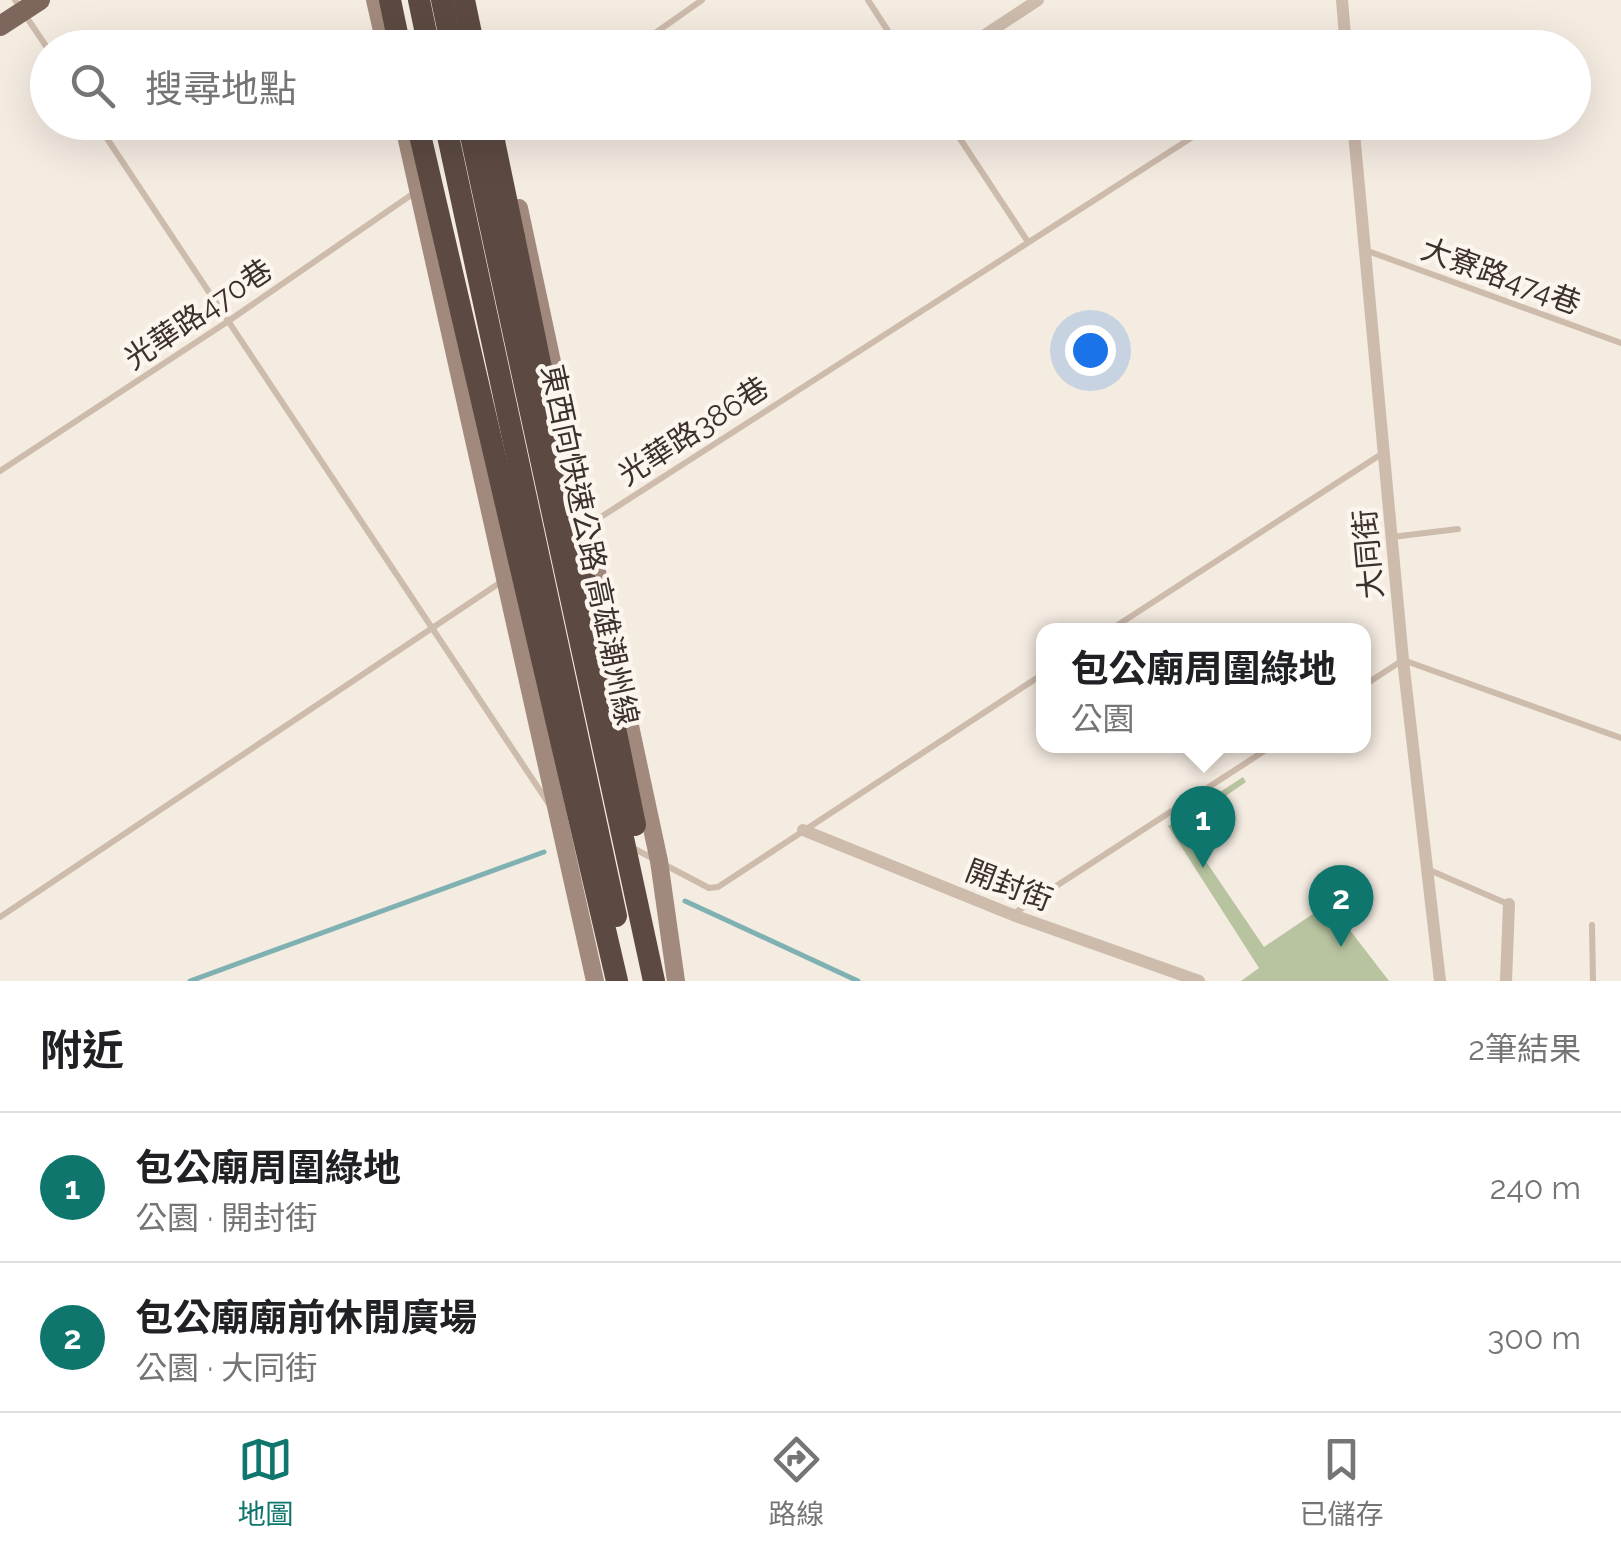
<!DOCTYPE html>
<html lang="zh-TW">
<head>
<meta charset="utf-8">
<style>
  body { margin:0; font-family:Raleway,"Noto Sans TC",sans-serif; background:#f6f6f6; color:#202124 }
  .you { position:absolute; left:1090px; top:350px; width:35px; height:35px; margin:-25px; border:8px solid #fff; border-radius:50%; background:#1a73e8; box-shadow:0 0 0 15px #1a73e833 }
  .badge { display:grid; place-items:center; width:65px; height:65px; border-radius:50%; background:#0f766e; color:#fff; font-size:32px; font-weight:700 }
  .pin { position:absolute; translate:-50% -82px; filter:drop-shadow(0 2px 5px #0008) }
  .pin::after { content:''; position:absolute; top:52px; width:35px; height:30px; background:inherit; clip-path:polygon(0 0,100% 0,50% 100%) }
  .popup { position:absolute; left:1036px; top:623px; width:335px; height:130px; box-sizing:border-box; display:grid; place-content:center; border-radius:20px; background:#fff; filter:drop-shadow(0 2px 8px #0005); font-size:32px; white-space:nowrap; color:#757577 }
  .popup b { font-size:38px; color:#202124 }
  .popup::after { content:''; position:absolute; left:50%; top:100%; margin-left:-20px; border:20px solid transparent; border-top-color:#fff }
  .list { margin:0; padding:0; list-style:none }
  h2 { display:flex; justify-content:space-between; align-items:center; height:130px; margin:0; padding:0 40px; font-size:42px }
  h2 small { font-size:32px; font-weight:400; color:#757577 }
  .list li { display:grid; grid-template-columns:65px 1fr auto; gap:30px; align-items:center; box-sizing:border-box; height:150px; padding:0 40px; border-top:2px solid #e0e0e0 }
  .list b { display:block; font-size:38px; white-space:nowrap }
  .list p { margin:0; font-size:32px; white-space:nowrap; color:#757577 }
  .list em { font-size:32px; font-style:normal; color:#757577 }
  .icon { flex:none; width:55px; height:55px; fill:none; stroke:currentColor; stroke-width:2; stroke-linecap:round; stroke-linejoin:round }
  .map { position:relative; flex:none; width:1621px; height:981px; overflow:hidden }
  .search { position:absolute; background:#fff; box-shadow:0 10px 40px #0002; left:30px; right:30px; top:30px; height:110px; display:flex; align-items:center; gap:25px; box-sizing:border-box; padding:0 35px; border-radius:55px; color:#757577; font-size:38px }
  .sheet { height:430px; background:#fff }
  nav { display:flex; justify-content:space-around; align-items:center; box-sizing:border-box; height:140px; border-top:2px solid #e0e0e0; background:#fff; font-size:28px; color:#757577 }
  nav a { display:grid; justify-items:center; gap:5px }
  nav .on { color:#0f766e }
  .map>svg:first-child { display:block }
  .green { fill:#b8c4a0 }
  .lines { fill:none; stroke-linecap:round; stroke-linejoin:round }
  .stream { stroke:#7fb0b2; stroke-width:5 }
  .lane { stroke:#cdbbac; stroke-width:6 }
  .street { stroke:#cdbbac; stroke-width:12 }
  .secondary { stroke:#a18a7d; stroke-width:18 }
  .primary { stroke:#7d675c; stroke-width:20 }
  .highway { stroke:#5c4a42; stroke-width:22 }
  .highway-bridge { stroke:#5c4a42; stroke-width:22 }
  .labels { text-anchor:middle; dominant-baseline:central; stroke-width:9; stroke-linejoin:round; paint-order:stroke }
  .street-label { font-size:30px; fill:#3b302b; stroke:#fbf5ee }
</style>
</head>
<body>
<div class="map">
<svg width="1621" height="981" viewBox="0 0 1621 981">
  <rect width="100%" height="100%" fill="#f4ebe1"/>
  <path class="green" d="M 1243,777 L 1246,782 L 1182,826 L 1264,947 L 1329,903 L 1389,981 L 1241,981 L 1259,968 L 1168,826 Z"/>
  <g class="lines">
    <g class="stream">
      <path d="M 685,901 L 858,981"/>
      <path d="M 190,981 L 544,852"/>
    </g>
    <g class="lane">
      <path d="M 15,0 L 48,49"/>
      <path d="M 868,0 L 899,48"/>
      <path d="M 634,48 L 702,0"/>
      <path d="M 96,122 L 549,804"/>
      <path d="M 949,122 L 1028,242"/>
      <path d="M 504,138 L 526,122"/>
      <path d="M 1365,250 L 1621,343"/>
      <path d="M 0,471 L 227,322 L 414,193"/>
      <path d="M 590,524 L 1216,122"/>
      <path d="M 1392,537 L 1458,529"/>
      <path d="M 1110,630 L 1383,453"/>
      <path d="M 1363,686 L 1403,660 L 1621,738"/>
      <path d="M 631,847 L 709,888 L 718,887 L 1043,674"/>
      <path d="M 1427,869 L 1508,904"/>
      <path d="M 1013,914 L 1272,746"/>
      <path d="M 0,917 L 504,580"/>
      <path d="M 1592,925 L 1593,981"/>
    </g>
    <g class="street">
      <path d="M 1342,0 L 1346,48"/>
      <path d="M 965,48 L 1038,0"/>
      <path d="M 1353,122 L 1403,660 L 1440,981"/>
      <path d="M 803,830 L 1013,915 L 1199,981"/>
      <path d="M 1506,981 L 1509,904"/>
    </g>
    <g class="secondary">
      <path d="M 375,0 L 386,48"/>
      <path d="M 403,122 L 595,981"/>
      <path d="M 519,208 L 659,861 L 676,981"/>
    </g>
    <path class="primary" d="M 0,26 L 40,0"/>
    <g class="highway">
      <path d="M 390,0 L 400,48"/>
      <path d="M 419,0 L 429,48"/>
      <path d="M 442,0 L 452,48"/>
      <path d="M 464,0 L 474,48"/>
      <path d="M 490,122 L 514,237"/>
    </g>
    <g class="highway-bridge">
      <path d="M 417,122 L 617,981"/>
      <path d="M 445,122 L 616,916"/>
      <path d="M 468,122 L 654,981"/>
      <path d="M 514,237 L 635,825"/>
    </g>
  </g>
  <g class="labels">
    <g class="street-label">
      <text transform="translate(1501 276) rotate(20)">大寮路474巷</text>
      <text transform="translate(198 314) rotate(-34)">光華路470巷</text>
      <text transform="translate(693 431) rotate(-33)">光華路386巷</text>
      <text transform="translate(590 545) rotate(78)">東西向快速公路 高雄潮州線</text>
      <text transform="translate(1368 554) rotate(-95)">大同街</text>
      <text transform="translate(1009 885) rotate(21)">開封街</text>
    </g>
  </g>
</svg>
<div class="you"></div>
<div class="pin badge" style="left:1203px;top:868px">1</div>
<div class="popup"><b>包公廟周圍綠地</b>公園</div>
<div class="pin badge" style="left:1341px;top:947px">2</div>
<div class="search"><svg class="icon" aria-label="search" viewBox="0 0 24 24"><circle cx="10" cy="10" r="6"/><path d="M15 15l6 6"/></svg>搜尋地點</div>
</div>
<section class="sheet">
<h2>附近<small>2筆結果</small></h2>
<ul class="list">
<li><span class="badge">1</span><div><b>包公廟周圍綠地</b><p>公園 · 開封街</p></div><em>240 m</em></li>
<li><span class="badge">2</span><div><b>包公廟廟前休閒廣場</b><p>公園 · 大同街</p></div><em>300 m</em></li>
</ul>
</section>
<nav>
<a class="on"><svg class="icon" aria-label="map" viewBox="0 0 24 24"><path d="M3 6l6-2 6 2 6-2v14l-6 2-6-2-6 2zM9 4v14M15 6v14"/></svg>地圖</a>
<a><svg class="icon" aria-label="directions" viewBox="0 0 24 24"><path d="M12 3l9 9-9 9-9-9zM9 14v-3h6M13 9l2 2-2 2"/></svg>路線</a>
<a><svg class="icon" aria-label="saved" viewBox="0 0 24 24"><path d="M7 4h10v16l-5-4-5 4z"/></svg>已儲存</a>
</nav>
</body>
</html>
